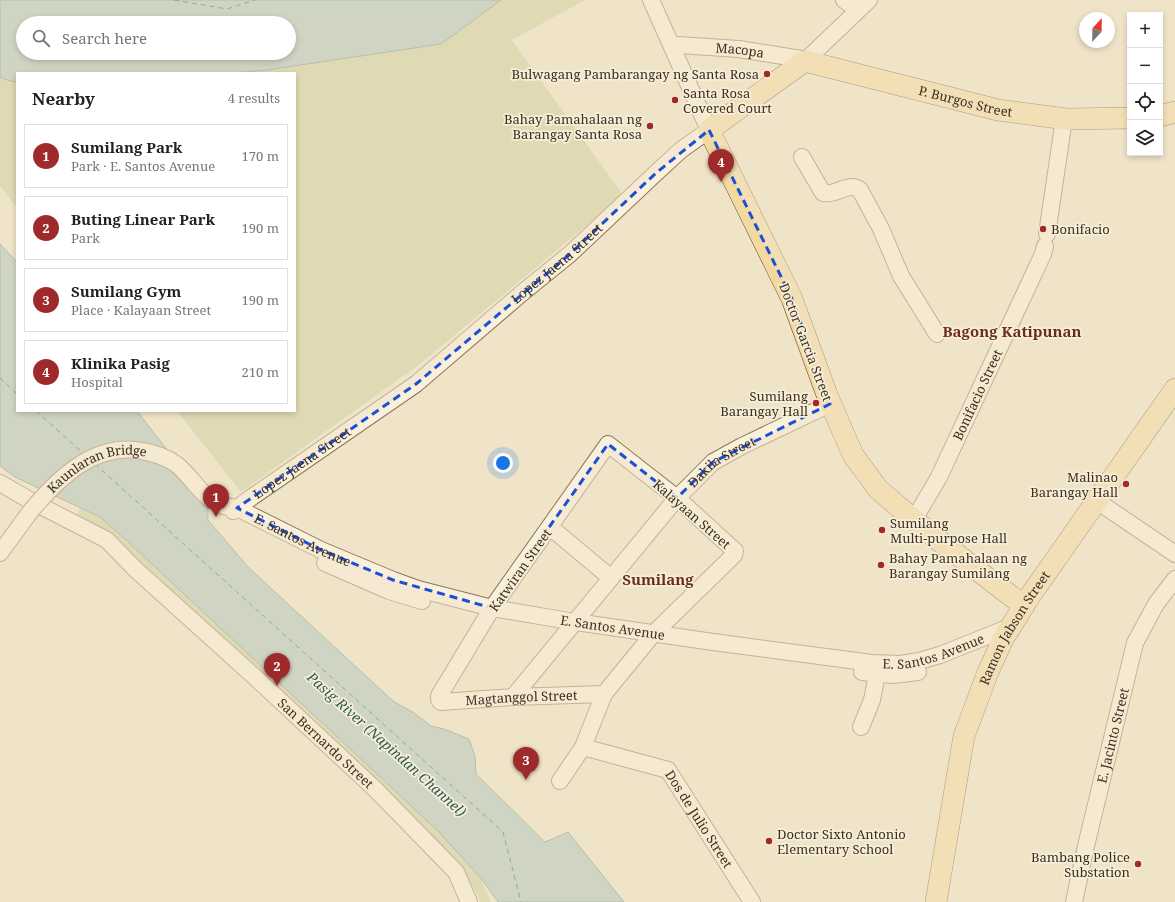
<!DOCTYPE html>
<html lang="en">
<head>
<meta charset="utf-8">
<style>
  body { margin:0; font-family:"Noto Serif",serif; background:#f6f6f6; color:#222 }
  .controls { position:absolute; right:12px; top:12px; display:grid; overflow:hidden; border-radius:0px; box-shadow:0 2px 6px #0003 }
  .controls button { width:36px; height:36px; display:grid; place-items:center; padding:0; border:0; border-bottom:1px solid #e0e0e0; background:#fff; color:#222; font:20px sans-serif }
  .compass { position:absolute; left:1079px; top:12px; width:36px; height:36px; border-radius:50%; background:#fff; box-shadow:0 2px 6px #0003; rotate:22deg }
  .you { position:absolute; left:503px; top:463px; width:14px; height:14px; margin:-10px; border:3px solid #fff; border-radius:50%; background:#1a73e8; box-shadow:0 0 0 6px #1a73e833 }
  .badge { display:grid; place-items:center; width:26px; height:26px; border-radius:50%; background:#9e2a2b; color:#fff; font-size:13px; font-weight:700 }
  .pin { position:absolute; translate:-50% -33px; filter:drop-shadow(0 1px 2px #0008) }
  .pin::after { content:''; position:absolute; top:21px; width:14px; height:12px; background:inherit; clip-path:polygon(0 0,100% 0,50% 100%) }
  .list { margin:0; padding:0; list-style:none }
  h2 { display:flex; justify-content:space-between; align-items:center; height:52px; margin:0; padding:0 16px; font-size:17px }
  h2 small { font-size:13px; font-weight:400; color:#767676 }
  .list li { display:grid; grid-template-columns:26px 1fr auto; gap:12px; align-items:center; box-sizing:border-box; height:64px; margin:0 8px 8px; padding:0 8px; border:1px solid #e0e0e0; border-radius:0px }
  .list b { display:block; font-size:15px; white-space:nowrap }
  .list p { margin:0; font-size:13px; white-space:nowrap; color:#767676 }
  .list em { font-size:13px; font-style:normal; color:#767676 }
  .icon { flex:none; width:22px; height:22px; fill:none; stroke:currentColor; stroke-width:2; stroke-linecap:round; stroke-linejoin:round }
  .map { position:relative; flex:none; width:1175px; height:902px; overflow:hidden }
  .search { position:absolute; background:#fff; box-shadow:0 2px 6px #0003; left:16px; top:16px; width:280px; height:44px; display:flex; align-items:center; gap:10px; box-sizing:border-box; padding:0 14px; border-radius:22px; color:#767676; font-size:15px }
  .panel { position:absolute; background:#fff; box-shadow:0 2px 6px #0003; left:16px; top:72px; width:280px; height:340px; border-radius:0px }
  .map>svg:first-child { display:block }
  .green { fill:#c9cf9b }
  .water { fill:#a9c4bc; stroke:#6f938a; fill-rule:evenodd }
  .lines { fill:none; stroke-linecap:round; stroke-linejoin:round }
  .ferry { stroke:#2f5d5a; stroke-width:1; stroke-dasharray:5 4; stroke-linecap:butt }
  .minor-casing { stroke:#8d765c; stroke-width:18 }
  .major-casing { stroke:#5b4430; stroke-width:22 }
  .minor { stroke:#faf1dc; stroke-width:16 }
  .major { stroke:#f3d9a0; stroke-width:21 }
  .minor-bridge-casing { stroke:#8d765c; stroke-width:18; stroke-linecap:butt }
  .minor-bridge { stroke:#faf1dc; stroke-width:16 }
  .marked { fill:none; stroke:#1d4ed8; stroke-width:3; stroke-dasharray:8 5; stroke-linejoin:round }
  .poi-dot { fill:#9e2a2b; stroke:#f7eed8; stroke-width:1.5 }
  .labels { text-anchor:middle; dominant-baseline:central; stroke-width:3.5; stroke-linejoin:round; paint-order:stroke }
  .street-label { font-size:13px; fill:#3d2e20; stroke:#f7eed8 }
  .poi-label { font-size:13px; fill:#3d2e20; stroke:#f7eed8; text-anchor:end }
  .water-label { font-size:14px; font-style:italic; fill:#2f5d5a; stroke:#f7eed8 }
  .quarter-label { font-size:15px; font-weight:bold; fill:#6b2e1e; stroke:#f7eed8 }
</style>
</head>
<body>
<div class="map">
<svg width="1175" height="902" viewBox="0 0 1175 902">
  <rect width="100%" height="100%" fill="#f0e4c8"/>
  <g class="green">
    <path d="M 501,0 L 585,0 L 512,40 L 623,195 L 420,364 L 241,492 L 177,411 L 295,411 L 295,73 L 234,73 L 267,70 Z"/>
    <path d="M 0,77 L 10,81 L 17,82 L 17,208 L 0,186 Z"/>
    <path d="M 80,508 L 100,517 L 161,572 L 438,831 L 480,877 L 491,902 L 480,902 L 477,894 L 466,878 L 150,574 L 151,572 L 109,537 L 75,521 Z"/>
  </g>
  <g class="water">
    <path d="M 0,0 L 501,0 L 441,44 L 267,70 L 234,73 L 17,73 L 17,82 L 10,81 L 0,77 ZM 23,23 L 289,23 L 289,53 L 23,53 Z"/>
    <path d="M 0,244 L 17,262 L 17,411 L 137,411 L 208,503 L 208,520 L 248,567 L 393,701 L 414,713 L 431,726 L 444,729 L 469,739 L 475,756 L 476,774 L 545,842 L 568,832 L 624,902 L 498,902 L 480,877 L 438,831 L 125,539 L 100,517 L 15,477 L 0,466 Z"/>
  </g>
  <g class="lines">
    <g class="ferry">
      <path d="M 174,0 L 227,9 L 255,0"/>
      <path d="M 0,378 L 17,394"/>
      <path d="M 36,411 L 84,454"/>
      <path d="M 95,464 L 503,832 L 521,902"/>
    </g>
    <defs>
      <g id="minor">
        <path d="M 844,0 L 858,10"/>
        <path id="s1" d="M 678,45 L 739,49 L 801,59"/>
        <path d="M 805,61 L 869,0"/>
        <path d="M 802,157 L 823,193 C 836,196 849,181 860,190 L 881,229 L 901,276 L 937,334"/>
        <path d="M 1047,234 L 1064,119"/>
        <path id="s2" d="M 0,483 L 31,501 L 107,540 L 134,568 L 257,679 L 376,790 L 456,872 L 469,902"/>
        <path id="s3" d="M 210,499 L 223,506 L 237,508 L 321,550 L 393,580 L 418,589 L 492,608 L 569,621 L 713,642 L 872,663 L 901,664 L 919,661 L 940,655 L 1010,627"/>
        <path d="M 1097,501 L 1175,554"/>
        <path id="s4" d="M 233,511 L 252,497 L 416,384 L 522,293 L 570,254 L 656,173 L 681,150 L 709,130 L 651,0"/>
        <path id="s5" d="M 912,518 L 919,511 L 939,477 L 1043,254 L 1045,246"/>
        <path d="M 550,527 L 611,578"/>
        <path d="M 0,553 L 30,512"/>
        <path d="M 325,563 L 389,591 L 422,601"/>
        <path d="M 862,672 L 893,675 L 918,672"/>
        <path id="s6" d="M 513,697 L 677,498 L 713,462 L 742,446 L 830,404"/>
        <path d="M 861,727 L 872,700 L 877,674"/>
        <path id="s7" d="M 583,747 L 668,770 L 752,902"/>
        <path id="s8" d="M 560,781 L 583,747 L 604,694 L 654,633 L 734,555 L 735,551 L 677,498 L 608,444 L 492,608 L 439,696 L 439,700 L 441,702 L 513,697 L 604,694"/>
        <path id="s9" d="M 1074,902 L 1086,846 L 1135,643 L 1156,604 L 1175,579"/>
      </g>
      <g id="major">
        <path d="M 1160,116 L 1175,112"/>
        <path id="s10" d="M 1024,606 L 933,536 L 878,489 L 853,455 L 827,395 L 792,299 L 709,130 L 805,61 L 998,110 L 1066,119 L 1130,118"/>
        <path id="s11" d="M 936,902 L 964,736 L 988,672 L 1003,639 L 1030,596 L 1175,389"/>
      </g>
    </defs>
    <use href="#minor" class="minor-casing"/>
    <use href="#major" class="major-casing"/>
    <use href="#minor" class="minor"/>
    <use href="#major" class="major"/>
    <defs>
      <g id="minor-bridge">
        <path id="s12" d="M 30,512 C 58,478 95,442 142,451 C 154,453 166,457 176,464 C 189,474 197,489 210,499"/>
      </g>
    </defs>
    <use href="#minor-bridge" class="minor-bridge-casing"/>
    <use href="#minor-bridge" class="minor-bridge"/>
  </g>
  <path d="M0 0H1175V902H0ZM 709,130 L 792,299 L 830,404 L 713,462 L 677,498 L 608,444 L 492,608 L 393,580 L 321,550 L 237,508 L 416,384 L 570,254 L 656,173 Z" fill="#f0e4c8" fill-opacity=".55" fill-rule="evenodd"/>
  <path class="marked" d="M 709,130 L 792,299 L 830,404 L 713,462 L 677,498 L 608,444 L 492,608 L 393,580 L 321,550 L 237,508 L 416,384 L 570,254 L 656,173 Z"/>
  <g class="poi-dot">
    <circle cx="767" cy="74" r="4"/>
    <circle cx="675" cy="100" r="4"/>
    <circle cx="650" cy="126" r="4"/>
    <circle cx="1043" cy="229" r="4"/>
    <circle cx="816" cy="403" r="4"/>
    <circle cx="1126" cy="484" r="4"/>
    <circle cx="882" cy="530" r="4"/>
    <circle cx="881" cy="565" r="4"/>
    <circle cx="769" cy="841" r="4"/>
    <circle cx="1138" cy="864" r="4"/>
  </g>
  <g class="labels">
    <g class="street-label">
      <text stroke="none"><textPath href="#s1" startOffset="62">Macopa</textPath></text>
      <text stroke="none"><textPath href="#s10" startOffset="869">P. Burgos Street</textPath></text>
      <text stroke="none"><textPath href="#s4" startOffset="408">Lopez Jaena Street</textPath></text>
      <text transform="translate(806 342) rotate(69)">Doctor Garcia Street</text>
      <text stroke="none"><textPath href="#s5" startOffset="140">Bonifacio Street</textPath></text>
      <text stroke="none"><textPath href="#s4" startOffset="84">Lopez Jaena Street</textPath></text>
      <text stroke="none"><textPath href="#s6" startOffset="316">Dakila Street</textPath></text>
      <text stroke="none"><textPath href="#s12" startOffset="84">Kaunlaran Bridge</textPath></text>
      <text transform="translate(692 514) rotate(41)">Kalayaan Street</text>
      <text stroke="none"><textPath href="#s3" startOffset="102">E. Santos Avenue</textPath></text>
      <text transform="translate(520 570) rotate(-55)">Katwiran Street</text>
      <text stroke="none"><textPath href="#s3" startOffset="426">E. Santos Avenue</textPath></text>
      <text stroke="none"><textPath href="#s11" startOffset="288">Ramon Jabson Street</textPath></text>
      <text stroke="none"><textPath href="#s3" startOffset="751">E. Santos Avenue</textPath></text>
      <text stroke="none"><textPath href="#s8" startOffset="850">Magtanggol Street</textPath></text>
      <text stroke="none"><textPath href="#s9" startOffset="171">E. Jacinto Street</textPath></text>
      <text stroke="none"><textPath href="#s2" startOffset="420">San Bernardo Street</textPath></text>
      <text stroke="none"><textPath href="#s7" startOffset="146">Dos de Julio Street</textPath></text>
    </g>
    <g class="poi-label">
      <text x="759" y="74">Bulwagang Pambarangay ng Santa Rosa</text>
      <text x="683" y="93" text-anchor="start">Santa Rosa<tspan x="683" dy="15">Covered Court</tspan></text>
      <text x="642" y="119">Bahay Pamahalaan ng<tspan x="642" dy="15">Barangay Santa Rosa</tspan></text>
      <text x="1051" y="229" text-anchor="start">Bonifacio</text>
      <text x="808" y="396">Sumilang<tspan x="808" dy="15">Barangay Hall</tspan></text>
      <text x="1118" y="477">Malinao<tspan x="1118" dy="15">Barangay Hall</tspan></text>
      <text x="890" y="523" text-anchor="start">Sumilang<tspan x="890" dy="15">Multi-purpose Hall</tspan></text>
      <text x="889" y="558" text-anchor="start">Bahay Pamahalaan ng<tspan x="889" dy="15">Barangay Sumilang</tspan></text>
      <text x="777" y="834" text-anchor="start">Doctor Sixto Antonio<tspan x="777" dy="15">Elementary School</tspan></text>
      <text x="1130" y="857">Bambang Police<tspan x="1130" dy="15">Substation</tspan></text>
    </g>
    <g class="water-label">
      <text transform="translate(387 744) rotate(42)">Pasig River (Napindan Channel)</text>
    </g>
    <g class="quarter-label">
      <text x="1012" y="331">Bagong Katipunan</text>
      <text x="658" y="579">Sumilang</text>
    </g>
  </g>
</svg>
<div class="controls">
<button>+</button>
<button>−</button>
<button><svg class="icon" aria-label="locate" viewBox="0 0 24 24"><circle cx="12" cy="12" r="6"/><path d="M12 2v4M12 18v4M2 12h4M18 12h4"/></svg></button>
<button><svg class="icon" aria-label="layers" viewBox="0 0 24 24"><path d="M12 4l9 5-9 5-9-5zM3 14l9 5 9-5"/></svg></button>
</div>
<svg class="compass" viewBox="-18 -18 36 36"><path d="M0-13l5 13h-10z" fill="#e53935"/><path d="M0 13l5-13h-10z" fill="#767676"/></svg>
<div class="you"></div>
<div class="pin badge" style="left:216px;top:517px">1</div>
<div class="pin badge" style="left:277px;top:686px">2</div>
<div class="pin badge" style="left:526px;top:780px">3</div>
<div class="pin badge" style="left:721px;top:182px">4</div>
<div class="search"><svg class="icon" aria-label="search" viewBox="0 0 24 24"><circle cx="10" cy="10" r="6"/><path d="M15 15l6 6"/></svg>Search here</div>
<section class="panel">
<h2>Nearby<small>4 results</small></h2>
<ul class="list">
<li><span class="badge">1</span><div><b>Sumilang Park</b><p>Park · E. Santos Avenue</p></div><em>170 m</em></li>
<li><span class="badge">2</span><div><b>Buting Linear Park</b><p>Park</p></div><em>190 m</em></li>
<li><span class="badge">3</span><div><b>Sumilang Gym</b><p>Place · Kalayaan Street</p></div><em>190 m</em></li>
<li><span class="badge">4</span><div><b>Klinika Pasig</b><p>Hospital</p></div><em>210 m</em></li>
</ul>
</section>
</div>
</body>
</html>
